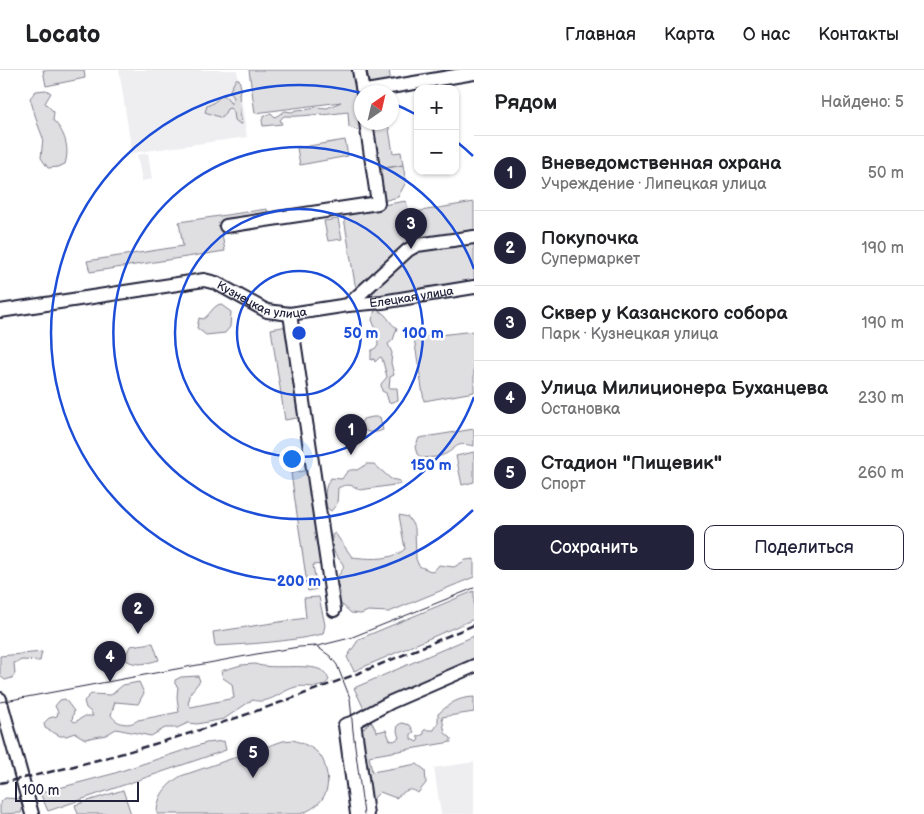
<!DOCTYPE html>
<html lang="ru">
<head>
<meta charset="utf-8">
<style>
  body { margin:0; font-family:"Balsamiq Sans",sans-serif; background:#f6f6f6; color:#202124 }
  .controls { position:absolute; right:15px; top:15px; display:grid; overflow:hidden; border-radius:10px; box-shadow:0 1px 4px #0004 }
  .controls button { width:45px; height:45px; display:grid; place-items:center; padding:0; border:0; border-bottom:1px solid #e0e0e0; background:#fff; color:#202124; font:25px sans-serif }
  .compass { position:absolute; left:354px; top:15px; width:45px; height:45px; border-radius:50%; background:#fff; box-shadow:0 1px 4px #0004; rotate:34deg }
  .scale { position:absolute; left:15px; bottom:12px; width:124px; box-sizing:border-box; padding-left:5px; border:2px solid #22223b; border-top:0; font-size:14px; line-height:18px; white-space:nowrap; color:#22223b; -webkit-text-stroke:4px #fff; paint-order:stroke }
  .you { position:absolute; left:291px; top:388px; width:18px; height:18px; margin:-12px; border:4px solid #fff; border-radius:50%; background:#1a73e8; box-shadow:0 0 0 8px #1a73e833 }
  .badge { display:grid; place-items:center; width:32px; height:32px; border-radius:50%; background:#22223b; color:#fff; font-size:16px; font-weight:700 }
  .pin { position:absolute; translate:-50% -41px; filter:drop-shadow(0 1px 2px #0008) }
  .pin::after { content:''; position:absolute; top:26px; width:18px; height:15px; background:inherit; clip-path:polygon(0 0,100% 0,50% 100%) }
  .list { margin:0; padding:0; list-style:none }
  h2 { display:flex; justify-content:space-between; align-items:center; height:65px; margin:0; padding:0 20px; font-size:21px }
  h2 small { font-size:16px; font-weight:400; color:#757577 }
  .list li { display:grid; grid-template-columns:32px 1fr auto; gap:15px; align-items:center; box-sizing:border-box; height:75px; padding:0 20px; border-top:1px solid #e0e0e0 }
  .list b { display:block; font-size:19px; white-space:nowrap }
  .list p { margin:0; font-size:16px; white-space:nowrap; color:#757577 }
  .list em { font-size:16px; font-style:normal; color:#757577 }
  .actions { display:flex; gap:10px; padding:15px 20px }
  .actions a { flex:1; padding:11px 0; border:1px solid #22223b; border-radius:10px; text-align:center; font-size:18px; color:#22223b }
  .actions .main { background:#22223b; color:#fff }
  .map { position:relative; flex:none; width:474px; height:744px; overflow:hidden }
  header { display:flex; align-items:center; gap:30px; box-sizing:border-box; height:70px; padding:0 25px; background:#fff; border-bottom:1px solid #e0e0e0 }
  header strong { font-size:24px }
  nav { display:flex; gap:28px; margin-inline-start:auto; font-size:18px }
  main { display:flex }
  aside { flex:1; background:#fff }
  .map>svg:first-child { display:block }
  .built { fill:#eeeef1 }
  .green { fill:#dfdfe2; stroke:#80808e }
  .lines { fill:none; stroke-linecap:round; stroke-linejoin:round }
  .minor-casing { stroke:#22223b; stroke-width:16 }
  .minor { stroke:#fff; stroke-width:12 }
  .tram { stroke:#22223b; stroke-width:1 }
  .rail { stroke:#22223b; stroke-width:2.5; stroke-dasharray:8 4; stroke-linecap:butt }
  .ring { fill:none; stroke:#1d4ed8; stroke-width:2.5 }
  .labels { text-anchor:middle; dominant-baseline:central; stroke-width:5; stroke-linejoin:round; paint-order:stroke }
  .street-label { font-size:12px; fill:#22223b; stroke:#fff }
  .centre { fill:#1d4ed8; stroke:#fff; stroke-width:2.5 }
  .ring-label { font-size:15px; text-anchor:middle; font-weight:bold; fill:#1d4ed8; stroke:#fff; stroke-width:5; stroke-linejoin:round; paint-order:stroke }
</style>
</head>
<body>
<header>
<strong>Locato</strong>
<nav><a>Главная</a><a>Карта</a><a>О нас</a><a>Контакты</a></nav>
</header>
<main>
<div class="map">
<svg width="474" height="744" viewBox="0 0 474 744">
  <rect width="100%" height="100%" fill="#fff"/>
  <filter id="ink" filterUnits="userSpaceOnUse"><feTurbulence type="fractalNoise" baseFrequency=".02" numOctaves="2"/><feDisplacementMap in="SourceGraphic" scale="10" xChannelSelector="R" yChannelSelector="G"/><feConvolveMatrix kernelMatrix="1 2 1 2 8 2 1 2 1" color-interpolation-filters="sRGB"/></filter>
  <g filter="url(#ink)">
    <g class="built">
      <path d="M 119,0 L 237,0 L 247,67 L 132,83 Z"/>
      <path d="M 148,83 L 152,109 L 142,111 L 137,85 Z"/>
      <path d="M 474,692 L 474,744 L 441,744 L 434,698 Z"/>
    </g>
    <g class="green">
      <path d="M 43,0 L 84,0 L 85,8 L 46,16 Z"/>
      <path d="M 249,0 L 360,0 L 363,58 L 359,61 L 349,57 L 348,42 L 322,45 L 322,44 C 309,45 296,47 284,46 L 280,50 L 282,54 L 263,56 L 262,50 L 264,46 L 271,43 L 275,47 L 285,41 L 292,42 C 300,37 308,42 315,37 L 327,38 L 341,32 L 255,43 Z"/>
      <path d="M 367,0 L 389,0 L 391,13 L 370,17 Z"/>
      <path d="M 236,9 L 239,9 L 241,18 L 239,23 L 240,42 L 242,54 L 240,54 L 235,50 L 234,42 L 230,38 L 227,39 L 222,48 L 205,42 L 207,36 C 214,34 217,28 224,25 L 228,29 L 230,33 L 232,33 L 234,28 L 230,20 Z"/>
      <path d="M 46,20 L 51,23 L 45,33 L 54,42 L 53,50 C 65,62 70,78 65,94 L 58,97 L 48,98 L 41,88 L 43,68 L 38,55 L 30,28 L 36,21 Z"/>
      <path d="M 371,53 L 388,53 L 393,83 L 401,82 L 403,95 L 378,99 Z"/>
      <path d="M 345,70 L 348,86 L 300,95 L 297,78 Z"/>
      <path d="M 403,95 L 406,112 L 398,127 L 383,131 L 378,100 Z"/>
      <path d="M 406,131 L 409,143 L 474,132 L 474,212 L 363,231 L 355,214 L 343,142 Z"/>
      <path d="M 267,139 L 268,146 L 220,153 L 225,181 L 90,202 L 87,191 L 183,176 L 179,152 Z"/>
      <path d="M 338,149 L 342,169 L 328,171 L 324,151 Z"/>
      <path d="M 220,234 L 231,242 L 230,257 L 225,263 L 206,265 L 197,258 L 199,248 L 203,249 C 210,245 212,237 220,234 Z"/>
      <path d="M 375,240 C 387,241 388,253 397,258 L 393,270 L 388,274 L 392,283 L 391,293 L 394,305 L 390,307 L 389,318 L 397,318 L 398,330 L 389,333 L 386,323 L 382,321 L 381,314 L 387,307 L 382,288 L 380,287 L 375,292 L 374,289 L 371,290 L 371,281 L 378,276 L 377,262 L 372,250 Z"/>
      <path d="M 288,256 L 302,347 L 285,350 L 271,259 Z"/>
      <path d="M 474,261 L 474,322 L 424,331 L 414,268 Z"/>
      <path d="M 373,347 L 380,347 L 383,360 C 374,364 367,363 359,357 L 363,349 Z"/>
      <path d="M 474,359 L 474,376 C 453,371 458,379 443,385 C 437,388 429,387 422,388 L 417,384 L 415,377 L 419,368 Z"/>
      <path d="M 474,382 L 474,412 L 462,415 L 456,386 Z"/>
      <path d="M 367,394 L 374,394 L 391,409 L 400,411 L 401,414 L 360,420 C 353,415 347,413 338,418 L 337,434 L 331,441 L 327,438 C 325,427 323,418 331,408 L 342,409 C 347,401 348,399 357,400 Z"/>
      <path d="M 310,400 L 324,494 L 313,495 L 317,519 L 308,521 L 291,403 Z"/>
      <path d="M 399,445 L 408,447 L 415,458 L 416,489 L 419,496 L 433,502 L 439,495 L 454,497 L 466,490 L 474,489 L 474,507 L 389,542 L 368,541 L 361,544 L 351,543 L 339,532 L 340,522 L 336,509 C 348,492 344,498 334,482 C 332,477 332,470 332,465 L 335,463 L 352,487 C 370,489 391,491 405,479 Z"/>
      <path d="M 474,521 L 474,549 L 354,601 L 347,587 L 359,569 Z"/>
      <path d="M 319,527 L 325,555 L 323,564 C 287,572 252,574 215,576 L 213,562 L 306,548 L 304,528 Z"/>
      <path d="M 474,566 L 474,588 L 382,630 L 365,641 L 354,618 Z"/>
      <path d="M 153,573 L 159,590 C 147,593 137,597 126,590 L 126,585 L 130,576 Z"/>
      <path d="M 42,582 L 40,591 L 22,590 L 14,593 L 15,604 L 12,608 L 5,610 L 0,606 L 0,586 Z"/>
      <path d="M 255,594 C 272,601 315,591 325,603 C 327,605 328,608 329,610 C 320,622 307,614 296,617 C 280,621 270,635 252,630 L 224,649 L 197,654 L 188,653 L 177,658 L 165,658 L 151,666 L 116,659 L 106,665 L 85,669 L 75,663 L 66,666 L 60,666 L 45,658 L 44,653 L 49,648 L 57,646 L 58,642 L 55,636 L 60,630 L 65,629 L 74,641 L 72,650 L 75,652 L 85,646 L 93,646 L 91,642 L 86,638 L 84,631 L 91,624 L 111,625 L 123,615 L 139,612 L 144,623 L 138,634 L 115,632 L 111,645 C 116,654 129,657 138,650 L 179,642 L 177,627 L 178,617 L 175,614 L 175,610 L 181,607 L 198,606 L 200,611 L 191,622 L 188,634 L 191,637 L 234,628 L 232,614 L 223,608 L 221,601 L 241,595 Z"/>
      <path d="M 474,627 L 474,642 L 442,647 L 445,663 L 451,668 L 451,672 L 369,686 L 372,702 L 417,694 L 425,700 L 426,713 L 418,723 C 409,716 404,722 396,728 L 380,722 L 374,728 L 374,736 L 370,736 L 366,718 L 370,707 L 368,703 L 368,694 L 362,691 L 361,661 L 371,651 L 377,662 L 386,660 L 390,670 L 394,671 L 399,668 L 397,661 L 398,655 L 402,653 L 410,655 L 414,662 L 411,664 L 411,669 L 417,672 L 419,669 L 417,667 L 424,664 L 424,660 L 434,660 L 438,653 L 438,644 C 451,633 456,628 474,627 Z"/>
      <path d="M 293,670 C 302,673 313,677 320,685 C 323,689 325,695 326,700 C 332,722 321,737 300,744 L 157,744 C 157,726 166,715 181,706 L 283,671 Z"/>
      <path d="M 224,671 L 226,680 L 48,741 L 40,723 L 112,704 L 206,673 Z"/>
      <path d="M 123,720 L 131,744 L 78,744 L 75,735 Z"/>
      <path d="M 5,728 L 22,729 L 23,736 L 21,743 L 0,744 L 0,733 Z"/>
    </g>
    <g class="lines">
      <defs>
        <g id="minor">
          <path d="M 359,0 L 363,22"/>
          <path d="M 362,17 L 366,21 L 474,3"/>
          <path d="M 226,156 L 378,133 L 366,52"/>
          <path id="s1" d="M 348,235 L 382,232 L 474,217"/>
          <path id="s2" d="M 0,241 L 204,210 L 216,213 L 267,241 L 290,244 L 348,235 L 408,180 L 417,175 L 474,167"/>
          <path d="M 290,244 L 334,540"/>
          <path d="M 0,629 L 32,744"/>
          <path d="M 354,652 L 391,632 L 474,596"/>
          <path d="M 357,744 L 345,655 L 354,652 L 367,744"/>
        </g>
      </defs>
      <use href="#minor" class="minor-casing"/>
      <use href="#minor" class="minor"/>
      <g class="tram">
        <path d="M 314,577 L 350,568 L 474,518"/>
        <path d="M 0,632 L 262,583 L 299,577 L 316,576 L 330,586 L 337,595 L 350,628 L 353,661 L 364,744"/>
      </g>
      <path class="rail" d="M 0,713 C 112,690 223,655 330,614 C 379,596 426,575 474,555"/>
    </g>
  </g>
  <g class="ring">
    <circle cx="299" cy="263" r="62"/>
    <circle cx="299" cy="263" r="124"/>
    <path d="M474 327A186 186 0 1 1 474 199"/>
    <path d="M473 440A248 248 0 1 1 361 23M392 33A248 248 0 0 1 417 45M457 72A248 248 0 0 1 473 86"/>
  </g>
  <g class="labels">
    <g class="street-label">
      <text stroke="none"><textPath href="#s2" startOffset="269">Кузнецкая улица</textPath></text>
      <text stroke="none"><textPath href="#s1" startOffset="64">Елецкая улица</textPath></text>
    </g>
  </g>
  <circle cx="299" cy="263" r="8" class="centre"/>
  <g class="ring-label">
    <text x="361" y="268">50 m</text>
    <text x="423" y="268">100 m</text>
    <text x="431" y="400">150 m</text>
    <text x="299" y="516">200 m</text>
  </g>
</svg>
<div class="controls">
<button>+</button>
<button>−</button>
</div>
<svg class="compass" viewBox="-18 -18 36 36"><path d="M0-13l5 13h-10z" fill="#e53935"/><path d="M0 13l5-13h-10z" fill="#757577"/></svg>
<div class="scale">100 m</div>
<div class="you"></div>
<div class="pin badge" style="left:351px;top:385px">1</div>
<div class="pin badge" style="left:138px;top:564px">2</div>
<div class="pin badge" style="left:411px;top:179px">3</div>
<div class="pin badge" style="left:110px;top:612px">4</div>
<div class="pin badge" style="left:253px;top:708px">5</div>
</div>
<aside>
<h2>Рядом<small>Найдено: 5</small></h2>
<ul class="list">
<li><span class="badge">1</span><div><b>Вневедомственная охрана</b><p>Учреждение · Липецкая улица</p></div><em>50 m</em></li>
<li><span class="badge">2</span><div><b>Покупочка</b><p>Супермаркет</p></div><em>190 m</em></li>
<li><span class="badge">3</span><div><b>Сквер у Казанского собора</b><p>Парк · Кузнецкая улица</p></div><em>190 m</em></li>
<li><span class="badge">4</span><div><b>Улица Милиционера Буханцева</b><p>Остановка</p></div><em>230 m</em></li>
<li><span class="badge">5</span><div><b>Стадион &quot;Пищевик&quot;</b><p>Спорт</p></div><em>260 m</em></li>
</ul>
<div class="actions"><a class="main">Сохранить</a><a>Поделиться</a></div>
</aside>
</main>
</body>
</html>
